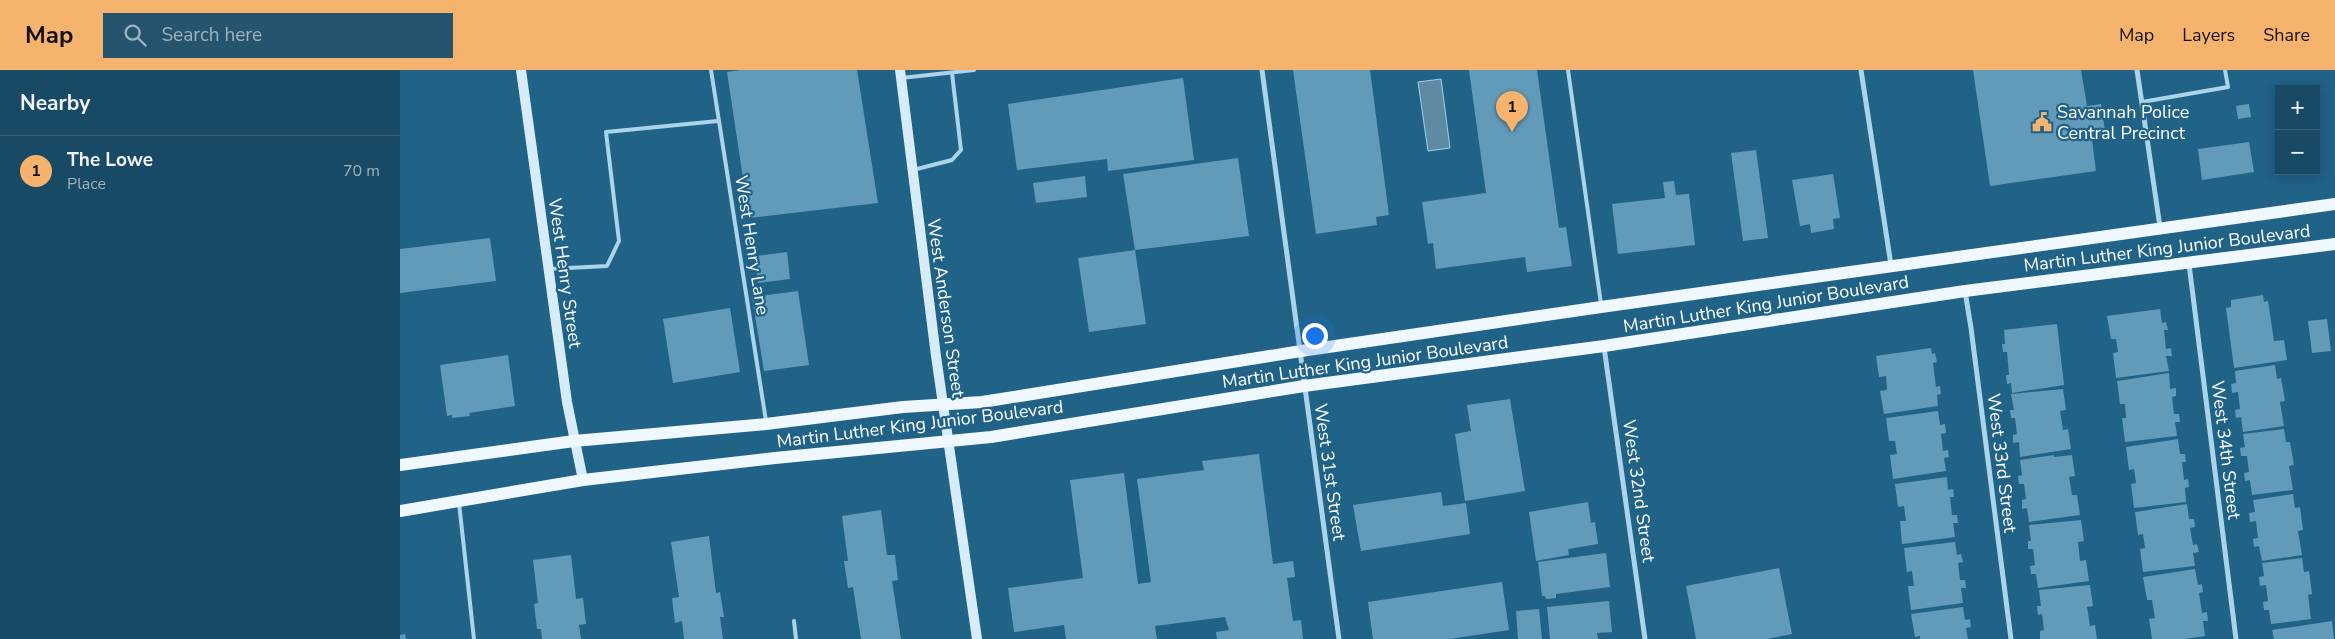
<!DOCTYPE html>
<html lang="en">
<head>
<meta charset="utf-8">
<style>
  body { margin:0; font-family:"Nunito Sans",sans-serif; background:#26546e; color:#f1f3f6 }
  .controls { position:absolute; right:15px; top:15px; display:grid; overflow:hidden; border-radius:0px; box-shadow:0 2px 12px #0003 }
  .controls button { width:45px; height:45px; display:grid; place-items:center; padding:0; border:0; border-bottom:1px solid #376279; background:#194a65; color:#f1f3f6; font:25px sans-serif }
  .you { position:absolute; left:914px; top:265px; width:18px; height:18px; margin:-12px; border:4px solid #fff; border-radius:50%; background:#1a73e8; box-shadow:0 0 0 8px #1a73e833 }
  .badge { display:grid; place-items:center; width:32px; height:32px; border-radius:50%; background:#f6b36d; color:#111; font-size:16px; font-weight:700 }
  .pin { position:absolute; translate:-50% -41px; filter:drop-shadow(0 1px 2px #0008) }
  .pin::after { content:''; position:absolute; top:26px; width:18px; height:15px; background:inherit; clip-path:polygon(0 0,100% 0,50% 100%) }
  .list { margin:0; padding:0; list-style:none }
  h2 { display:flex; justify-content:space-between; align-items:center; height:65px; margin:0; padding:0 20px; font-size:21px }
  h2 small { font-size:16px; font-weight:400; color:#9fb3bf }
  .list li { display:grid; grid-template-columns:32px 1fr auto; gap:15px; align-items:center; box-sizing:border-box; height:70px; padding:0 20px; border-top:1px solid #376279 }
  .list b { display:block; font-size:19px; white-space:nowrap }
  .list p { margin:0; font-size:16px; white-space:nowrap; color:#9fb3bf }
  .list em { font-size:16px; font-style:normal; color:#9fb3bf }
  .icon { flex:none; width:28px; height:28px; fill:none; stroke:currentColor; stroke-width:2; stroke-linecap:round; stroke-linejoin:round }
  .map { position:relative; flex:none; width:1935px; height:569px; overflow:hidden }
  header { display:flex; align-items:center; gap:30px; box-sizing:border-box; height:70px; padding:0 25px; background:#f6b36d; color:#111 }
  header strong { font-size:24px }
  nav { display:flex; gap:28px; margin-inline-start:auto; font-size:18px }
  .search { width:350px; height:45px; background:#26546e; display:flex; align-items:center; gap:12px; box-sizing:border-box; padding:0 18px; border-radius:0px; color:#9fb3bf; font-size:19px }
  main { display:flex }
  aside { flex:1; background:#194a65 }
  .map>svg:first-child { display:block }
  .water { fill:#5e8aa4; stroke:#9fd2eb }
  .building { fill:#629bba }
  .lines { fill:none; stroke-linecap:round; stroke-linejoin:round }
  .lane { stroke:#abd4ea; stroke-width:4 }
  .street { stroke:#abd4ea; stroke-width:5 }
  .secondary { stroke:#d6ecf8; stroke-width:10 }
  .primary { stroke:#eff8fe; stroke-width:12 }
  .labels { text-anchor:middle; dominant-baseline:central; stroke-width:4.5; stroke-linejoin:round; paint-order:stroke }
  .poi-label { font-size:18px; fill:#fff; stroke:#216287; text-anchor:start }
  .street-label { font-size:18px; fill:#fff; stroke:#216287 }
</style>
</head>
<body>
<header>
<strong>Map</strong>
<div class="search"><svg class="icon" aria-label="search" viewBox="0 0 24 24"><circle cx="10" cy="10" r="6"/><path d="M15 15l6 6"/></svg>Search here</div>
<nav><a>Map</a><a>Layers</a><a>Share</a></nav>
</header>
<main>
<aside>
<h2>Nearby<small></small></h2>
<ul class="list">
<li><span class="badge">1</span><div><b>The Lowe</b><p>Place</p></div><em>70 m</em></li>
</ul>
</aside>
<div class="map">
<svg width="1935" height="569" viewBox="0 0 1935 569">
  <rect width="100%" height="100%" fill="#216287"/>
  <path class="water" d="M 1041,9 L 1050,78 L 1028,81 L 1018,12 Z"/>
  <g class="building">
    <path d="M 341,0 L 457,0 L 478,133 L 349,148 L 327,2 Z"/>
    <path d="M 893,0 L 970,0 L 989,145 L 976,147 L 977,155 L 916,164 Z"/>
    <path d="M 1069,0 L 1137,0 L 1159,158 L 1166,157 L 1172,196 L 1127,202 L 1125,187 L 1036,199 L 1033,173 L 1028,174 L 1022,132 L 1086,123 Z"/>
    <path d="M 1573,0 L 1681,0 L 1687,36 L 1701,34 L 1706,67 L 1692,70 L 1696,101 L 1590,116 Z"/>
    <path d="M 783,8 L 794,90 L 708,101 L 707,89 L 617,100 L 608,34 Z"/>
    <path d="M 1849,34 L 1851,47 L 1838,49 L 1836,36 Z"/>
    <path d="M 1849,72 L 1854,102 L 1802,110 L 1798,79 Z"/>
    <path d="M 1356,80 L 1368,168 L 1343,171 L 1331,83 Z"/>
    <path d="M 838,88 L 849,166 L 735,180 L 723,104 Z"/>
    <path d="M 1433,104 L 1440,148 L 1433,149 L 1434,159 L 1411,163 L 1410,154 L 1400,156 L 1392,110 Z"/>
    <path d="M 685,106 L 687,127 L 636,133 L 633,113 Z"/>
    <path d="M 1274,111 L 1276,125 L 1289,124 L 1295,175 L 1218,184 L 1212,134 L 1265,128 L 1263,112 Z"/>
    <path d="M 90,168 L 96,211 L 0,223 L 0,179 Z"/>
    <path d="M 735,180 L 746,254 L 689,262 L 678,188 Z"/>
    <path d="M 387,182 L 390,209 L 358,213 L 355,186 Z"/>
    <path d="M 398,221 L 409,295 L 364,301 L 352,227 Z"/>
    <path d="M 1863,225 L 1864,232 L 1868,231 L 1874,271 L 1884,270 L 1887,290 L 1834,298 L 1826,238 L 1831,237 L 1831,230 Z"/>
    <path d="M 330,238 L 340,302 L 273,313 L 263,249 Z"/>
    <path d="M 1760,239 L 1762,253 L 1766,252 L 1768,260 L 1764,260 L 1766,279 L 1771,278 L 1772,286 L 1766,286 L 1769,301 L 1716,308 L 1713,283 L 1718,282 L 1716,269 L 1711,269 L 1707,246 Z"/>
    <path d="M 1927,249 L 1931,281 L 1912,283 L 1908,251 Z"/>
    <path d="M 1657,254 L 1664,315 L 1612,323 L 1611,313 L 1607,314 L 1606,305 L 1609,305 L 1607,282 L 1603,282 L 1602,274 L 1605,274 L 1604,260 Z"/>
    <path d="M 1531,278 L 1532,284 L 1535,283 L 1537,292 L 1533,293 L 1536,317 L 1540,316 L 1541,324 L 1537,325 L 1538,336 L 1484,344 L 1480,321 L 1487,320 L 1486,306 L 1479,307 L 1476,286 Z"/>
    <path d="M 108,285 L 115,336 L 69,343 L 70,346 L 52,348 L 52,345 L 47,346 L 40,295 Z"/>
    <path d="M 1875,295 L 1877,309 L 1881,308 L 1885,331 L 1880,332 L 1884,356 L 1843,362 L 1841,347 L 1836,348 L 1835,340 L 1840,339 L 1838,322 L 1832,323 L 1831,314 L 1836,313 L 1835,301 Z"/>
    <path d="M 1769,303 L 1770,319 L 1776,318 L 1776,326 L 1772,327 L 1774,344 L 1779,344 L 1780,352 L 1775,352 L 1777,366 L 1725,372 L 1722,348 L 1726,348 L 1725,334 L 1720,334 L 1717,311 Z"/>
    <path d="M 1663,319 L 1666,340 L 1660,341 L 1663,360 L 1668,359 L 1671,379 L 1620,387 L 1619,372 L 1613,373 L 1613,365 L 1617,364 L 1615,348 L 1611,348 L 1610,340 L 1614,340 L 1611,324 Z"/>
    <path d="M 1110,329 L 1125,421 L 1065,431 L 1055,364 L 1071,361 L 1067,335 Z"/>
    <path d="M 1538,341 L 1540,355 L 1545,354 L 1546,363 L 1541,364 L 1543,381 L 1548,380 L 1549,387 L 1544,388 L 1546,401 L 1493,409 L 1490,385 L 1497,384 L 1495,371 L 1489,371 L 1486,348 Z"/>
    <path d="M 1884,359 L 1886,372 L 1890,372 L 1894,395 L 1889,396 L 1893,420 L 1852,425 L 1850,410 L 1845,411 L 1844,403 L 1849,402 L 1847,386 L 1841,386 L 1840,378 L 1845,377 L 1843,364 Z"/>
    <path d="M 1778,369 L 1780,384 L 1785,384 L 1786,392 L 1782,392 L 1784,410 L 1788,409 L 1789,417 L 1785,418 L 1786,432 L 1734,438 L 1731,414 L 1736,413 L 1734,399 L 1729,400 L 1726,377 Z"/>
    <path d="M 859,384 L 873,494 L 893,491 L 895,507 L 887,508 L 893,551 L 901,550 L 903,569 L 817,569 L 816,562 L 829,560 L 825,547 L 755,556 L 757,569 L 666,569 L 664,555 L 614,562 L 608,518 L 683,508 L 670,410 L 724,403 L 738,514 L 751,512 L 737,409 L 804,400 L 802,391 Z"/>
    <path d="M 1654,385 L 1654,387 L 1672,385 L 1675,406 L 1669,407 L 1672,425 L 1677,425 L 1680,445 L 1629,452 L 1627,438 L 1622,439 L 1622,430 L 1626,429 L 1624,414 L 1619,414 L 1618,406 L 1622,405 L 1620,390 Z"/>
    <path d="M 1547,407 L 1548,420 L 1553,419 L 1554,427 L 1550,427 L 1552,445 L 1557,445 L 1558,453 L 1553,453 L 1555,467 L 1502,474 L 1500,451 L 1506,451 L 1504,436 L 1498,437 L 1495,414 Z"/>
    <path d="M 1041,422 L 1043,436 L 1066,433 L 1070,464 L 961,481 L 953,435 Z"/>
    <path d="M 1893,424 L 1895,438 L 1900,437 L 1903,460 L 1898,461 L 1902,485 L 1862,491 L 1859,476 L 1854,477 L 1853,469 L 1858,468 L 1856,451 L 1850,452 L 1849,443 L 1855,442 L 1853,430 Z"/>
    <path d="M 1188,432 L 1191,453 L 1195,452 L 1198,474 L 1168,479 L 1169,485 L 1136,491 L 1129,442 Z"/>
    <path d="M 1787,434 L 1789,449 L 1794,449 L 1795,457 L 1790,458 L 1793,475 L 1797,474 L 1799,482 L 1793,483 L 1795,496 L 1743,502 L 1740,479 L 1745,478 L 1743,464 L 1738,465 L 1735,442 Z"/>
    <path d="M 481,440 L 487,485 L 495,485 L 498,510 L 492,511 L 501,569 L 461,569 L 453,517 L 448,518 L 444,491 L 448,491 L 442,446 Z"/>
    <path d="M 1681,450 L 1684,471 L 1678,472 L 1680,491 L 1686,490 L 1689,511 L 1638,518 L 1636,504 L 1631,504 L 1630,496 L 1635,495 L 1633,479 L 1628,479 L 1628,471 L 1631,471 L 1629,455 Z"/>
    <path d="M 309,466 L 316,523 L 320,522 L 324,547 L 320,547 L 323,569 L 284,569 L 282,551 L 275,553 L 272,528 L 279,527 L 271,472 Z"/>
    <path d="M 1555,472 L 1557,485 L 1561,484 L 1563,492 L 1558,493 L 1560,510 L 1565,510 L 1566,518 L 1561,518 L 1563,533 L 1511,540 L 1508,516 L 1514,516 L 1512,501 L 1507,502 L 1504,478 Z"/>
    <path d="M 1206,483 L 1210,517 L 1156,524 L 1156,528 L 1146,529 L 1145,526 L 1142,526 L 1138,492 Z"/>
    <path d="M 171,485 L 176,529 L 183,528 L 186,554 L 179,555 L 181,569 L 142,569 L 141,559 L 137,559 L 134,534 L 138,533 L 133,490 Z"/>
    <path d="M 1902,488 L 1904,502 L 1909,501 L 1912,524 L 1908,525 L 1911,549 L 1871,554 L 1869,540 L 1864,540 L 1863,532 L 1868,531 L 1866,515 L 1860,516 L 1859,507 L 1864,506 L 1862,493 Z"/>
    <path d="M 1379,498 L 1392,564 L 1367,569 L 1296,569 L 1286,516 Z"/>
    <path d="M 1795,499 L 1798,515 L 1802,514 L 1803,522 L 1799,523 L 1802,543 L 1807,542 L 1808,551 L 1803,551 L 1805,566 L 1784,569 L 1752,569 L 1749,549 L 1755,548 L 1752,530 L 1747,530 L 1743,507 Z"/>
    <path d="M 1102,512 L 1109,560 L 1050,569 L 973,569 L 968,532 Z"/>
    <path d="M 1690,515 L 1693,536 L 1687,537 L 1690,556 L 1695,555 L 1697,569 L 1640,569 L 1640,561 L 1644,560 L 1642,544 L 1638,545 L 1637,536 L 1641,536 L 1639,520 Z"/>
    <path d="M 1209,531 L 1212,562 L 1197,563 L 1198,569 L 1150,569 L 1147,537 Z"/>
    <path d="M 1563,537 L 1565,550 L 1570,549 L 1571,557 L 1566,558 L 1568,569 L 1520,569 L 1520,566 L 1515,567 L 1511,544 Z"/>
    <path d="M 1139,539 L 1142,569 L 1118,569 L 1116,541 Z"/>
    <path d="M 1932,551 L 1934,569 L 1874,569 L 1872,560 Z"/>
    <path d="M 5,564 L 6,569 L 0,569 L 0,565 Z"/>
  </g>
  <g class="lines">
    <g class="lane">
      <path d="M 311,0 L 366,351"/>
      <path d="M 1168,0 L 1201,234"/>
      <path d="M 501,8 L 574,0"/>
      <path d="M 1742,32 L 1828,17 L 1825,0"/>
      <path d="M 513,100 L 552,90 L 561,80 L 552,3"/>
      <path d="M 149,199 L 207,196 L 219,171 L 206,62 L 318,51"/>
      <path d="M 59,433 L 74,569"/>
      <path d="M 394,551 L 396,569"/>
    </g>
    <g class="street">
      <path d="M 862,0 L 939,569"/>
      <path d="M 1461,0 L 1491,195"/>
      <path d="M 1737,0 L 1760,157"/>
      <path d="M 1789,194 L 1836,569"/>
      <path d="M 1565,221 L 1571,258 L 1611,569"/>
      <path d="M 1204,277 L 1245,569"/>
    </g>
    <g class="secondary">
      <path d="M 121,0 L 167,332 L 183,410"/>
      <path d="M 500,0 L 536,286 L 577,569"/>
    </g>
    <g class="primary">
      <path d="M 0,395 L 174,371 L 366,354 L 503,337 L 582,332 L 901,281 L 1201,237 L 1935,134"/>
      <path d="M 0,441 L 183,410 L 375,388 L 591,367 L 904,316 L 1204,276 L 1565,221 L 1935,174"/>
    </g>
  </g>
  <defs>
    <symbol id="civic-bare" viewBox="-9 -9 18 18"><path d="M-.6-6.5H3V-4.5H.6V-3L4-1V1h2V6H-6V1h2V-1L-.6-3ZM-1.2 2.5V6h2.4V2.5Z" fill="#f6b36d" stroke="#216287" stroke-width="2.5" paint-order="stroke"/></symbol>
  </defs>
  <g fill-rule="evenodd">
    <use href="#civic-bare" x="1628" y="38" width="28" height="28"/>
  </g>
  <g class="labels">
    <g class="poi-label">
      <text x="1657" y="42">Savannah Police<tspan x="1657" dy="21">Central Precinct</tspan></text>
    </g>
    <g class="street-label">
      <text transform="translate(352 175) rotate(81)">West Henry Lane</text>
      <text transform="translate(1767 178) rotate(-7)">Martin Luther King Junior Boulevard</text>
      <text transform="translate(165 203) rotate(82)">West Henry Street</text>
      <text transform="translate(1366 234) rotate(-9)">Martin Luther King Junior Boulevard</text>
      <text transform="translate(546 238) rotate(82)">West Anderson Street</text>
      <text transform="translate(965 292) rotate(-8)">Martin Luther King Junior Boulevard</text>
      <text transform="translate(520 354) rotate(-7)">Martin Luther King Junior Boulevard</text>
      <text transform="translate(1826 380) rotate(83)">West 34th Street</text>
      <text transform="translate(1602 393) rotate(83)">West 33rd Street</text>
      <text transform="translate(930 402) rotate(82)">West 31st Street</text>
      <text transform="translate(1239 421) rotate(82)">West 32nd Street</text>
    </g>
  </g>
</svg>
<div class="controls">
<button>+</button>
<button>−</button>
</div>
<div class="you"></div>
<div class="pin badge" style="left:1112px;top:62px">1</div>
</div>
</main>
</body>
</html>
